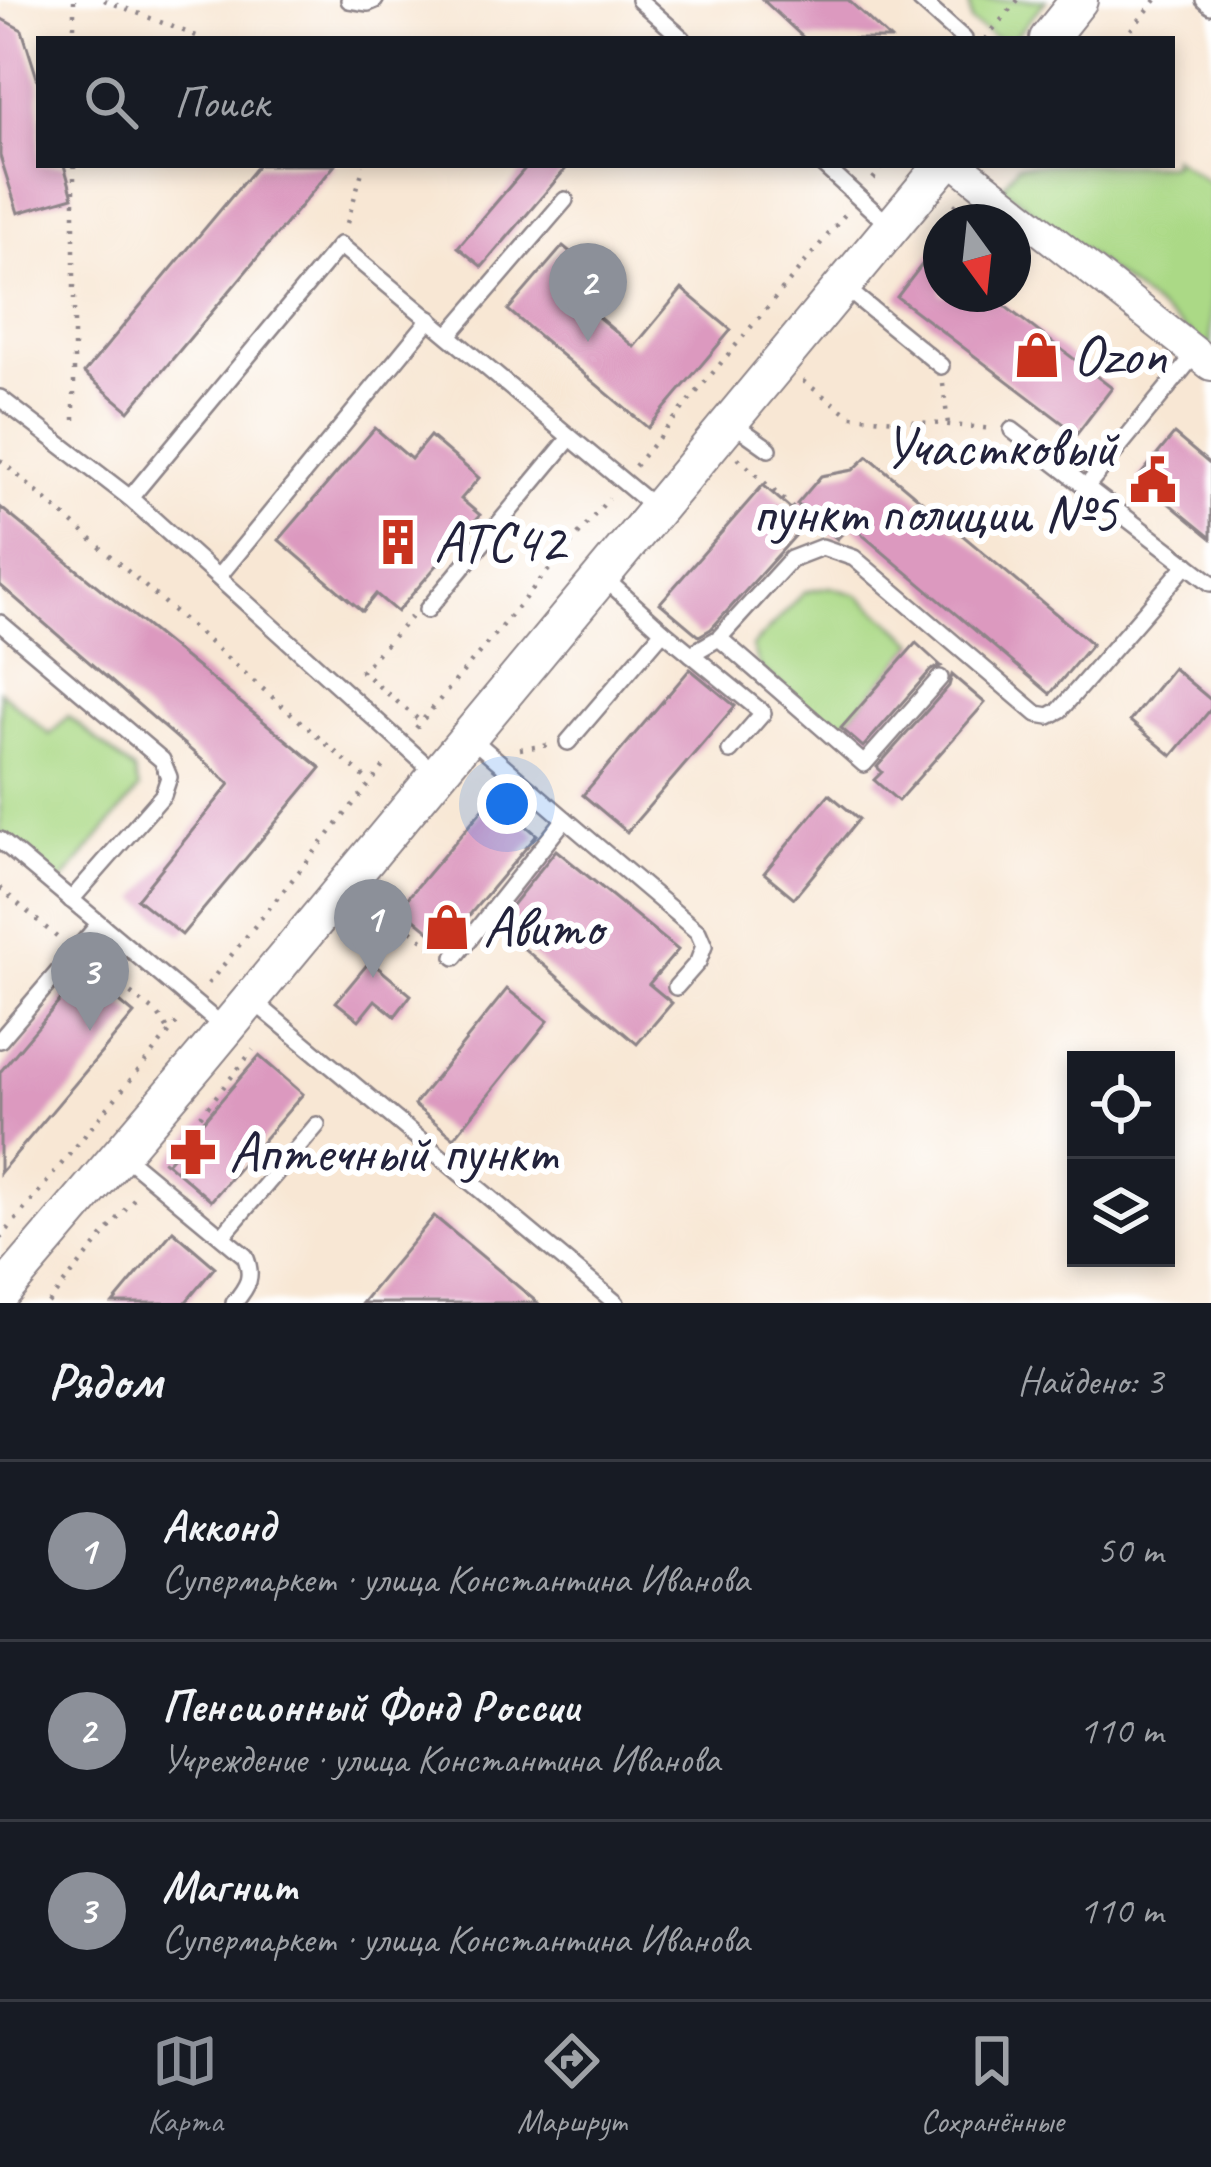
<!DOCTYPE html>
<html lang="ru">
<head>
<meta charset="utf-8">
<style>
  body { margin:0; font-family:Caveat,sans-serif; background:#20242c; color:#f1f3f6 }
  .controls { position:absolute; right:36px; bottom:36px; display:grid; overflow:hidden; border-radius:0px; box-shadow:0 6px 18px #0003 }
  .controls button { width:108px; height:108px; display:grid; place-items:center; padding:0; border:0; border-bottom:3px solid #363941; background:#171b24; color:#f1f3f6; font:60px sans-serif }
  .compass { position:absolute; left:923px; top:204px; width:108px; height:108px; border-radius:50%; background:#171b24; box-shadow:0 6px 18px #0003; rotate:165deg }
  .you { position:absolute; left:507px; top:804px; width:42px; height:42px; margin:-30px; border:9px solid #fff; border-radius:50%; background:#1a73e8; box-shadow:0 0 0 18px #1a73e833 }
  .badge { display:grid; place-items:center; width:78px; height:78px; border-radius:50%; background:#8c9099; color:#fff; font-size:39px; font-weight:700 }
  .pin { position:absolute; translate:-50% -99px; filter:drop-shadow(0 3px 6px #0008) }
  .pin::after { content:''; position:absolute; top:63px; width:42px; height:36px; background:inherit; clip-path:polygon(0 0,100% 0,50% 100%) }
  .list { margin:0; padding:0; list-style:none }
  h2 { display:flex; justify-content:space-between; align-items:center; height:156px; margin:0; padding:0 48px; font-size:51px }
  h2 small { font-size:39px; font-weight:400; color:#9ea1a6 }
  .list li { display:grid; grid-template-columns:78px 1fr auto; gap:36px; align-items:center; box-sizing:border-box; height:180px; padding:0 48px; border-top:3px solid #363941 }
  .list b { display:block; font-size:45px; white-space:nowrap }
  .list p { margin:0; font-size:39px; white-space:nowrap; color:#9ea1a6 }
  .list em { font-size:39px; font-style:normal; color:#9ea1a6 }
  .icon { flex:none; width:66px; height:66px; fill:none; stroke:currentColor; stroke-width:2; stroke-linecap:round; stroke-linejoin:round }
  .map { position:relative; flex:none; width:1211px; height:1303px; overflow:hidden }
  .search { position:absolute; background:#171b24; box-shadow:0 6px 18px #0003; left:36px; right:36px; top:36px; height:132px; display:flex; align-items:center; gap:30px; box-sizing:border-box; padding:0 42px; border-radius:0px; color:#9ea1a6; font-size:45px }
  .sheet { height:696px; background:#171b24 }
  nav { display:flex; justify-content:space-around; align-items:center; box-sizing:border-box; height:168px; border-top:3px solid #363941; background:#171b24; font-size:33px; color:#9ea1a6 }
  nav a { display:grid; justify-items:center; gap:6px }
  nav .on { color:#8c9099 }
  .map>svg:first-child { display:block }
  .green { fill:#abd986; stroke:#667e60; stroke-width:3 }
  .building { fill:#dc99bf }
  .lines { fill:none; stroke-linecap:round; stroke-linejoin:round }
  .service-casing { stroke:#8d8488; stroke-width:20 }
  .minor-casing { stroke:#8d8488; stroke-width:34 }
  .tertiary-casing { stroke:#8d8488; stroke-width:40 }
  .path { stroke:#8d8488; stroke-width:4.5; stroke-dasharray:3 9; stroke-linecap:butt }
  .service { stroke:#fff; stroke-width:15 }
  .minor { stroke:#fff; stroke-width:30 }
  .tertiary { stroke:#fff; stroke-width:36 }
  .labels { text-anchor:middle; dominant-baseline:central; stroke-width:12; stroke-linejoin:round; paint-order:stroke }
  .poi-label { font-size:57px; fill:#22223b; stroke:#fff; text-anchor:start }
</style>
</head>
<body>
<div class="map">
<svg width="1211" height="1303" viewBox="0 0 1211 1303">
  <rect width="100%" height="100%" fill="#fff"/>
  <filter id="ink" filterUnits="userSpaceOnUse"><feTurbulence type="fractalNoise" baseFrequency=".00833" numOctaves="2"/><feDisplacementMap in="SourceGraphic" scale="24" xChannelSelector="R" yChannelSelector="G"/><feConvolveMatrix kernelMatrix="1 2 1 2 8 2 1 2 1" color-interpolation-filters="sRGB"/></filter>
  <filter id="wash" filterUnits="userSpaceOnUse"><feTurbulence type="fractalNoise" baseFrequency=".004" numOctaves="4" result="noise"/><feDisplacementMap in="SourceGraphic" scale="48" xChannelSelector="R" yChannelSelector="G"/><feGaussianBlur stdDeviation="2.7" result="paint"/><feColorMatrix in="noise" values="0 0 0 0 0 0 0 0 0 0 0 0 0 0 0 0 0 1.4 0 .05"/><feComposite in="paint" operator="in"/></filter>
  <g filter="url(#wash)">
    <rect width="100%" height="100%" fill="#f8e7d4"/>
    <g class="green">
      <path d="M 969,0 L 1046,0 L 1013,39 L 997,39 L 971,22 Z"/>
      <path d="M 1172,157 L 1211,184 L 1211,350 L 1002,187 L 1018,165 L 1172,165 Z"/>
      <path d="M 830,587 L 858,595 L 916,643 L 837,732 L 759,667 L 752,647 L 805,592 Z"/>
      <path d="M 0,691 L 50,735 L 68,716 L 134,771 L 139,789 L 60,884 L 0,832 Z"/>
    </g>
    <g id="blocks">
      <g class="building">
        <path d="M 763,0 L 848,0 L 890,39 L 805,39 Z"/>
        <path d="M 0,18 L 22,30 L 39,84 L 39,165 L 64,165 L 73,197 L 18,213 L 0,156 Z"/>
        <path d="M 258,165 L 335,165 L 129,411 L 84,373 Z"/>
        <path d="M 528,165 L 569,165 L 482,267 L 458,247 Z"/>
        <path d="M 941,240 L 941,294 L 989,294 L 1112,388 L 1077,434 L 897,297 Z"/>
        <path d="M 563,246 L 607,283 L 586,307 L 634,347 L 682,289 L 731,330 L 648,428 L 508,310 Z"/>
        <path d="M 375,428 L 411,459 L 430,436 L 479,478 L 461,499 L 480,515 L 397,612 L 376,594 L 362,611 L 279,540 Z"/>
        <path d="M 1174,434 L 1211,465 L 1211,538 L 1138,478 Z"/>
        <path d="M 868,456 L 1092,644 L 1050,694 L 851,525 L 837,539 L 797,504 L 821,476 L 853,470 Z"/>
        <path d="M 763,485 L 807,523 L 711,629 L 699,636 L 660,603 Z"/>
        <path d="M 0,507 L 321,768 L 182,935 L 137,899 L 230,784 L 0,585 Z"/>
        <path d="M 916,643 L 941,666 L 931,670 L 863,747 L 841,728 Z"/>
        <path d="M 1173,668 L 1211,700 L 1211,709 L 1172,756 L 1130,721 Z"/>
        <path d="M 690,669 L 735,706 L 627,832 L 583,795 Z"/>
        <path d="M 952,675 L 985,703 L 898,801 L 874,780 L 882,772 L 877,767 L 949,686 Z"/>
        <path d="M 829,794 L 859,819 L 794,898 L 764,873 Z"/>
        <path d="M 493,797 L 537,835 L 445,944 L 400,907 Z"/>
        <path d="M 556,850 L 678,950 L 649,984 L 672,1003 L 637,1044 L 496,925 Z"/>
        <path d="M 370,961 L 411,995 L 395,1016 L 375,1000 L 359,1020 L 336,1002 Z"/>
        <path d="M 84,972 L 134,1014 L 0,1173 L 0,1072 Z"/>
        <path d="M 507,989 L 548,1021 L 454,1138 L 414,1105 Z"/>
        <path d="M 259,1056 L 303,1094 L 211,1201 L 167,1163 Z"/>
        <path d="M 434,1216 L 538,1303 L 362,1303 Z"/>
        <path d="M 173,1231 L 215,1267 L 185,1303 L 113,1303 Z"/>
      </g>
    </g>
  </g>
  <g filter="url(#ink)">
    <use href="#blocks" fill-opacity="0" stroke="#8d8488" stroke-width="3"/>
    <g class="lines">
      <defs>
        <g id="service">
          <path d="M 349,0 L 368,3 L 375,0"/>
          <path d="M 639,0 L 683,39"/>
          <path d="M 920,0 L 964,39"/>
          <path d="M 1204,0 L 1211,6"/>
          <path d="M 823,165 L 891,227"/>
          <path d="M 843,286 L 941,366"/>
          <path d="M 449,335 L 565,200"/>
          <path d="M 0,398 L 130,498 L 437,775"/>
          <path d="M 731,422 L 769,449"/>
          <path d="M 1012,430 L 1211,583"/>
          <path d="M 1086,487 L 1196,353"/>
          <path d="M 130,498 L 340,245 L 655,508"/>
          <path d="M 219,576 L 430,319"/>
          <path d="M 603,577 L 663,631"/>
          <path d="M 427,610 L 570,438"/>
          <path d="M 0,623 L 162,760 L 169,777 L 163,795 L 71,900"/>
          <path d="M 719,638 L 864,764 L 940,678"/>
          <path d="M 691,654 L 719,638 L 791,559 L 822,547 L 854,558 L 1037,714 L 1049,716 L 1060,710 L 1187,564"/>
          <path d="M 568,742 L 663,631 L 763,713 L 730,751"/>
          <path d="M 565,819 L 698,932 L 704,946 L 698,962 L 676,987"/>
          <path d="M 0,840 L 223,1027"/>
          <path d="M 455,957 L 565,819 L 470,737"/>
          <path d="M 251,999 L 616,1303"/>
          <path d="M 0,1040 L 99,924"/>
          <path d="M 123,1155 L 245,1256 C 254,1277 248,1286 234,1303"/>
          <path d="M 222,1236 L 317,1125"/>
        </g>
        <path id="minor" d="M 958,165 L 1211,365"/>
        <g id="tertiary">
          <path d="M 1048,39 L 1079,0"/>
          <path d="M 0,1295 L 201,1059 L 943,165"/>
        </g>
      </defs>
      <use href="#service" class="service-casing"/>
      <use href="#minor" class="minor-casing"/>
      <use href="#tertiary" class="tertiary-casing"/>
      <g class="path">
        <path d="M 74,0 L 74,39"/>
        <path d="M 104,0 L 204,39"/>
        <path d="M 985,39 L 1018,0"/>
        <path d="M 1123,39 L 1156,0"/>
        <path d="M 74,165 L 74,429"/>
        <path d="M 873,179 L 884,165"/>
        <path d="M 347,223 L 364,165"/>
        <path d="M 939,224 L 959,201"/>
        <path d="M 803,381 L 851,416 L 995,429"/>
        <path d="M 943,384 L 948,424"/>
        <path d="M 738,458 L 813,527"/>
        <path d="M 0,460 L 371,783"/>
        <path d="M 635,466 L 847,212"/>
        <path d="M 411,617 L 361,671 L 420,721"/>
        <path d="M 416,728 L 609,498"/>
        <path d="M 520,749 L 550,745"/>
        <path d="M 0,888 L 59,939"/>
        <path d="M 374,900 L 434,949"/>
        <path d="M 92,965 L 158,1014 L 169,1031"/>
        <path d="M 208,984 L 389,760"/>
        <path d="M 163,1163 L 253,1050"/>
        <path d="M 0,1239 L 182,1017"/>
        <path d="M 48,1303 L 137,1195"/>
      </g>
      <use href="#service" class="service"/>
      <use href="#minor" class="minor"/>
      <use href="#tertiary" class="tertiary"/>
    </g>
  </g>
  <defs>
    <symbol id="shop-bare" viewBox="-9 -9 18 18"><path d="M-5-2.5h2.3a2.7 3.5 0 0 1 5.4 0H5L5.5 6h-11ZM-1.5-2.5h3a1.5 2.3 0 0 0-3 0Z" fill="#c8321e" stroke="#fff" stroke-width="2.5" paint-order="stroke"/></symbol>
    <symbol id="civic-bare" viewBox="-9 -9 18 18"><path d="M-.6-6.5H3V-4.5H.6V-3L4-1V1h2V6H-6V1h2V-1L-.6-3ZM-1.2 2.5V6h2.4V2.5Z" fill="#c8321e" stroke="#fff" stroke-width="2.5" paint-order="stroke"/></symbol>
    <symbol id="building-bare" viewBox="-9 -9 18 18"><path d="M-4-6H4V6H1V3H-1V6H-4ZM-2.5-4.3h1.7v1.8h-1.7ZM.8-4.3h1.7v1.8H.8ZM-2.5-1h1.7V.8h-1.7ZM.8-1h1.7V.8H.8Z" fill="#c8321e" stroke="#fff" stroke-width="2.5" paint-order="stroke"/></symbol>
    <symbol id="pharmacy-bare" viewBox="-9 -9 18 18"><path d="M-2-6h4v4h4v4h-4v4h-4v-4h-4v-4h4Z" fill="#c8321e" stroke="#fff" stroke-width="2.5" paint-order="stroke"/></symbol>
  </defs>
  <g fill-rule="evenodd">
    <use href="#shop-bare" x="1004" y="322" width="66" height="66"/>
    <use href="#civic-bare" x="1120" y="447" width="66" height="66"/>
    <use href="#building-bare" x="365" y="509" width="66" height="66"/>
    <use href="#shop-bare" x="414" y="894" width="66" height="66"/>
    <use href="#pharmacy-bare" x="160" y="1119" width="66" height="66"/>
  </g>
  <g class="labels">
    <g class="poi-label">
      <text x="1073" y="355">Ozon</text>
      <text x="1117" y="447" text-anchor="end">Участковый<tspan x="1117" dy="66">пункт полиции №5</tspan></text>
      <text x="434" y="542">АТС42</text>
      <text x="483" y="927">Авито</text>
      <text x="229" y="1152">Аптечный пункт</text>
    </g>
  </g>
</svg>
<div class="controls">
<button><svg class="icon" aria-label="locate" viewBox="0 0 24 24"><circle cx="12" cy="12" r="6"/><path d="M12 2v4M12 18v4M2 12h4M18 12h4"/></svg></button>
<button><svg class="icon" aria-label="layers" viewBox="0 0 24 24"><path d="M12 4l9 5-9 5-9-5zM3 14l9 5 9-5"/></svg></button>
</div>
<svg class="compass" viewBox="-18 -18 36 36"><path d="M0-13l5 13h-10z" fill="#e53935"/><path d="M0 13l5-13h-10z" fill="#9ea1a6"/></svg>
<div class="you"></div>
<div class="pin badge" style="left:373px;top:978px">1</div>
<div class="pin badge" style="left:588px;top:342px">2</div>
<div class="pin badge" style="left:90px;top:1031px">3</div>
<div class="search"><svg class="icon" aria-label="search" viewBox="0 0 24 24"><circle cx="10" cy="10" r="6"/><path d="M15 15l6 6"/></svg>Поиск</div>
</div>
<section class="sheet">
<h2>Рядом<small>Найдено: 3</small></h2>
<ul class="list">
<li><span class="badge">1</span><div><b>Акконд</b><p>Супермаркет · улица Константина Иванова</p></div><em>50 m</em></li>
<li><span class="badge">2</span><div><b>Пенсионный Фонд России</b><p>Учреждение · улица Константина Иванова</p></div><em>110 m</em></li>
<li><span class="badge">3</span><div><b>Магнит</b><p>Супермаркет · улица Константина Иванова</p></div><em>110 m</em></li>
</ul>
</section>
<nav>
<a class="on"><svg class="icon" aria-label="map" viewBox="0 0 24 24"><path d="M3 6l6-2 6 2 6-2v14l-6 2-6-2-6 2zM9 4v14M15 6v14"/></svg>Карта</a>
<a><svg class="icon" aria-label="directions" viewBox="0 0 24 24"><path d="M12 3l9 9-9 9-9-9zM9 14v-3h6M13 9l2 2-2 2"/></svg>Маршрут</a>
<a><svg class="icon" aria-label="saved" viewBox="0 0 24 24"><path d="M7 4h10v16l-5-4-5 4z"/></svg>Сохранённые</a>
</nav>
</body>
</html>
